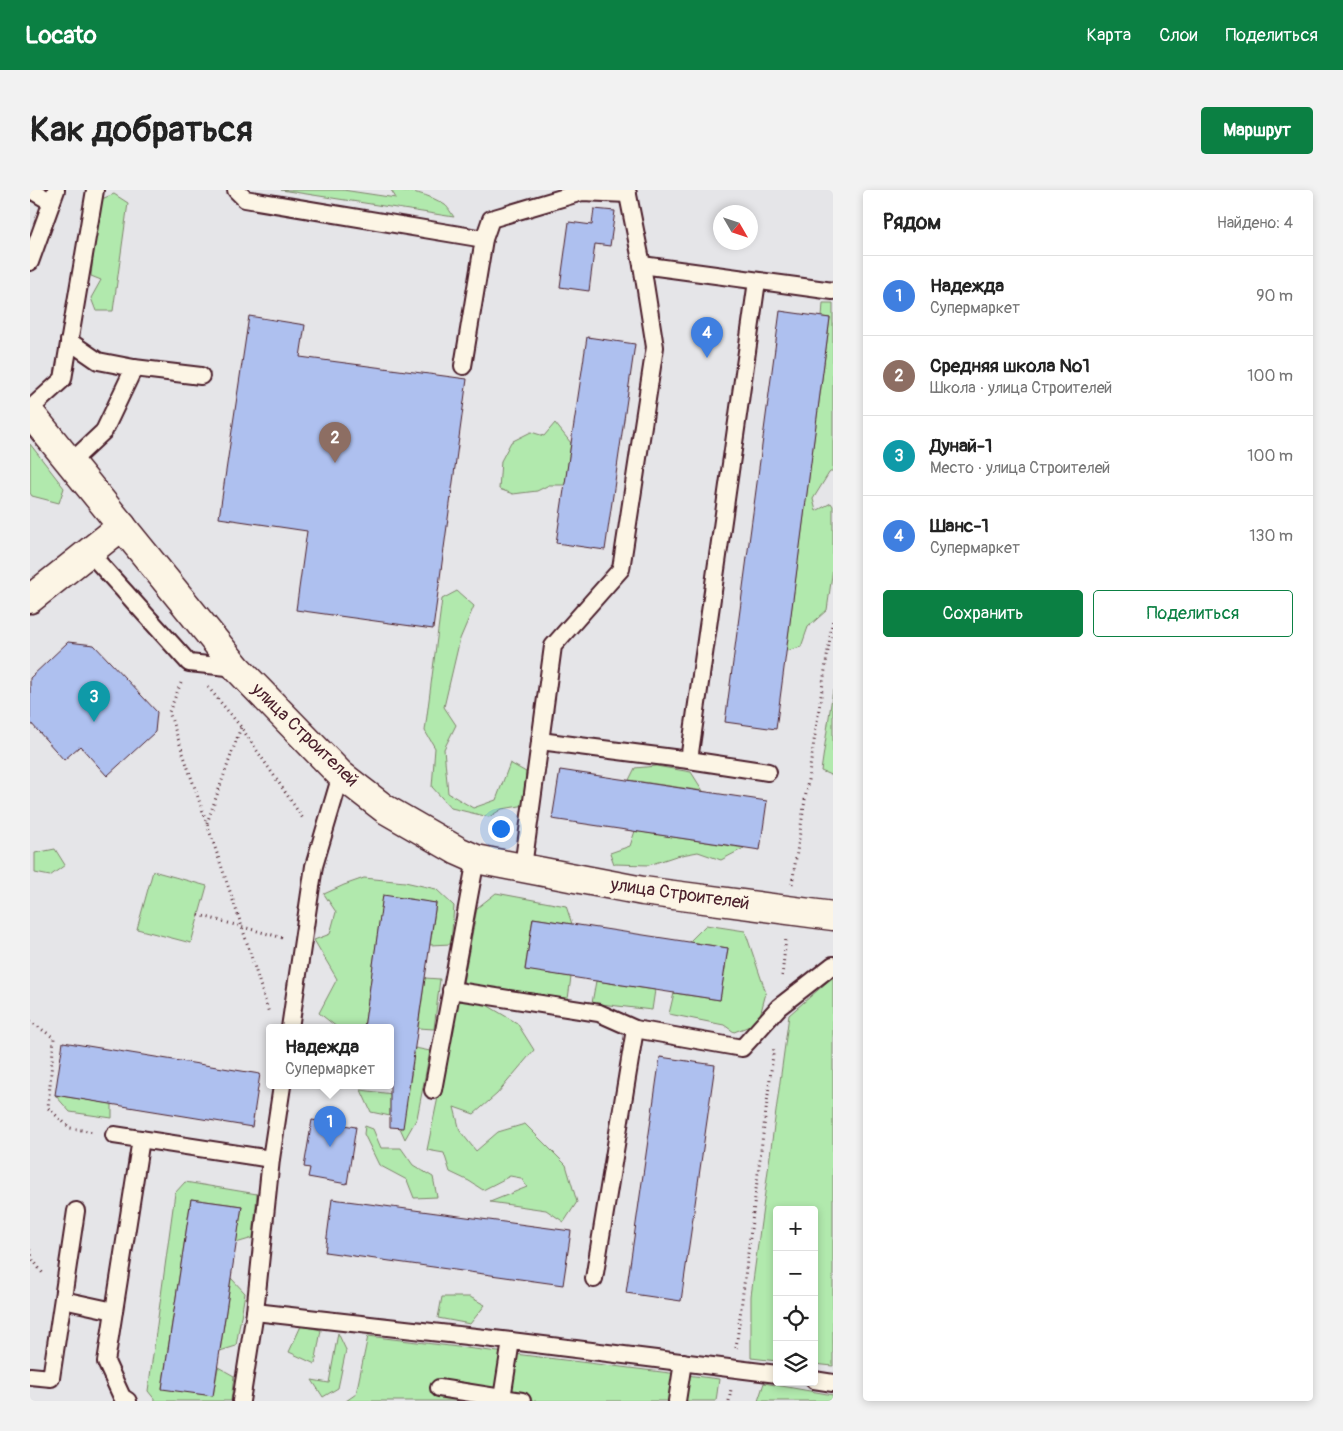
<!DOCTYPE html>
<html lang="ru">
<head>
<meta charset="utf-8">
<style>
  body { margin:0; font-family:Pangolin,sans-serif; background:#f2f2f2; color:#222 }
  .controls { position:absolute; right:15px; bottom:15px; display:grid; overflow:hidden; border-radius:5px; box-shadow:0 2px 8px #0003 }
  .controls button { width:45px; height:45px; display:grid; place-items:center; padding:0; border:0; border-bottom:1px solid #e0e0e0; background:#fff; color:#222; font:25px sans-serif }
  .compass { position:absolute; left:683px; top:15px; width:45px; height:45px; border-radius:50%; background:#fff; box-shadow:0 2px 8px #0003; rotate:129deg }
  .you { position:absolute; left:470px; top:638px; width:18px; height:18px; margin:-12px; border:4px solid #fff; border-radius:50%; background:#1a73e8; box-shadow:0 0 0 8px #1a73e833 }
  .badge { display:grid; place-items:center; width:32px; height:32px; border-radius:50%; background:#0b8043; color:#fff; font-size:16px; font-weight:700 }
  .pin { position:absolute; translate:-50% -41px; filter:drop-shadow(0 1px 2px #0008) }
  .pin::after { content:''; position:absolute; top:26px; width:18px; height:15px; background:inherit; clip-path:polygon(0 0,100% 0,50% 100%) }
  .popup { position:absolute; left:236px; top:834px; width:128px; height:65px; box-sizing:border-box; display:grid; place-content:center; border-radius:5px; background:#fff; filter:drop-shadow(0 1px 4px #0005); font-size:16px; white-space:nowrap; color:#767676 }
  .popup b { font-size:19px; color:#222 }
  .popup::after { content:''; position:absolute; left:50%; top:100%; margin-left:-10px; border:10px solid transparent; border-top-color:#fff }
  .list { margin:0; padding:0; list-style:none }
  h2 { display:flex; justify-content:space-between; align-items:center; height:65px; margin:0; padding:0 20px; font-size:21px }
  h2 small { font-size:16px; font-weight:400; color:#767676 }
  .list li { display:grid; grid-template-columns:32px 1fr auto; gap:15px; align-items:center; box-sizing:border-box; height:80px; padding:0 20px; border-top:1px solid #e0e0e0 }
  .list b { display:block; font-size:19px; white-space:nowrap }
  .list p { margin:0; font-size:16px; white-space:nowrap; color:#767676 }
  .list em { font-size:16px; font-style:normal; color:#767676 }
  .actions { display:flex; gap:10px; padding:15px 20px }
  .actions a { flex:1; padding:11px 0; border:1px solid #0b8043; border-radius:5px; text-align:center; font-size:18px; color:#0b8043 }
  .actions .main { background:#0b8043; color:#fff }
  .icon { flex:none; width:28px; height:28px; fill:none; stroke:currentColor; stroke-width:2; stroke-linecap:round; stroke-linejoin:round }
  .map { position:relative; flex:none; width:803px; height:1211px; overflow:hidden; border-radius:5px }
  header { display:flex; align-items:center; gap:30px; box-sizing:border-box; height:70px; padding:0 25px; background:#0b8043; color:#fff }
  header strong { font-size:24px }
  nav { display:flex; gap:28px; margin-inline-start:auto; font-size:18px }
  .intro { display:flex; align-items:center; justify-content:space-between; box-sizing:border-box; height:120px; padding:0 30px }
  h1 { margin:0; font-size:35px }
  .button { padding:12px 22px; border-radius:5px; background:#0b8043; color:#fff; font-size:18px; font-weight:700 }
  main { display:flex; gap:30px; padding:0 30px }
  aside { flex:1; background:#fff; border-radius:5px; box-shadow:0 2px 8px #0003 }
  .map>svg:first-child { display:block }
  .green { fill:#b1e9ad; stroke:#7e846c }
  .building { fill:#aec0ef; stroke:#4a1f2b }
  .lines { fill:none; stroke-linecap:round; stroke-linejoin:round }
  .lane-casing { stroke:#4a1f2b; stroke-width:20 }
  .street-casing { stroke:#4a1f2b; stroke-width:31 }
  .path { stroke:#4a1f2b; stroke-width:3; stroke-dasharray:1 4; stroke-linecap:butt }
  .lane { stroke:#fcf5e5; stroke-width:16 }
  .street { stroke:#fcf5e5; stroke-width:28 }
  .labels { text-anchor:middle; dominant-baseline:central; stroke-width:4.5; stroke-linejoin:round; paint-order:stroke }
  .street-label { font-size:18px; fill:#4a1f2b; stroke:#fcf5e5 }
</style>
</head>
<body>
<header>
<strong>Locato</strong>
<nav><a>Карта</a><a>Слои</a><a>Поделиться</a></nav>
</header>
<div class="intro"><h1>Как добраться</h1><a class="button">Маршрут</a></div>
<main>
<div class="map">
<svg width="803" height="1211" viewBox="0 0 803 1211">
  <rect width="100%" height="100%" fill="#e5e5e8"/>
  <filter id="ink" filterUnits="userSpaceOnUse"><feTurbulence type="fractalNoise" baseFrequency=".02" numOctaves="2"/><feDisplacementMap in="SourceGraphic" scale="10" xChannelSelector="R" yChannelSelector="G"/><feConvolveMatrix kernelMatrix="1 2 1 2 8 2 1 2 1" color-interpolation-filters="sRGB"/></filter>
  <g filter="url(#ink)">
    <g class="green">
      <path d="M 251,0 L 313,0 L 366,8 L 361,0 C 379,0 399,4 415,15 C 418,17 421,23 424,27 Z"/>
      <path d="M 84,4 L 98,13 L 83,121 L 66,121 L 61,108 L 71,90 L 61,86 L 69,10 Z"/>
      <path d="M 793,113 L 803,113 L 803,280 L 799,283 L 783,309 L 786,321 L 801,313 L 803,316 L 803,378 L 797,420 L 778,437 L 771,457 L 756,461 L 800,128 L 792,127 Z"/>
      <path d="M 525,233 L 541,253 L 535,295 L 519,295 L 507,301 L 483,304 L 469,299 L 471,271 L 481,252 L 501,242 L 514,246 Z"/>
      <path d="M 0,254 L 34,298 L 29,313 L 2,306 L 0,303 Z"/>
      <path d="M 427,401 L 444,416 L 430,449 L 414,517 L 426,535 L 414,559 L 418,603 L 443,618 L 466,610 L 480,573 L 496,582 L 496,615 L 472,619 L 459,627 L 421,618 L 402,597 L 405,558 L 395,541 L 412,409 Z"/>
      <path d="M 803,500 L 803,586 L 791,581 Z"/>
      <path d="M 626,576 L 661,582 L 673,601 L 599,590 L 605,578 Z"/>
      <path d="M 605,641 L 714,658 L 691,670 L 668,662 L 646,666 L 619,675 L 584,674 L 580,663 L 600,656 Z"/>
      <path d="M 25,659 L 35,675 L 20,686 L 5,683 L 5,663 Z"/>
      <path d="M 123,681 L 177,696 L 161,753 L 107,739 Z"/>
      <path d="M 334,688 L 375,692 L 406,699 L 424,716 L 421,754 L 400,755 L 406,713 L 353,706 L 334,838 L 308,838 L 289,823 L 307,789 L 284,750 L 300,744 L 306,722 L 294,704 L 314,695 Z"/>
      <path d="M 466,703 L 536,716 L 542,734 L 503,728 L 495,779 L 541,787 L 538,809 L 433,793 L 447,718 Z"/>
      <path d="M 676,735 L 715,741 L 736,803 L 728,833 L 704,842 L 694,835 L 639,824 L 644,803 L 690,810 L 698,758 L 659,752 Z"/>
      <path d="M 803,787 L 803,1176 L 784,1174 L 784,1020 L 747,1020 L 747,1171 L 721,1168 L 721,1106 L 759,825 Z"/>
      <path d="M 395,788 L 410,789 L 404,839 L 388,838 Z"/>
      <path d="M 566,791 L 625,800 L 622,820 L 562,813 Z"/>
      <path d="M 428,811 L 455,814 L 487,833 L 504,860 L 467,904 L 444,924 L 424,917 L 430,941 L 446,961 L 468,942 L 495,934 L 536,975 L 547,1012 L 534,1032 L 516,1020 L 460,1012 L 497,997 L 491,988 L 480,986 L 453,1000 L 439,991 L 420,982 L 414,963 L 397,960 Z"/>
      <path d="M 385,858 L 400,861 L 387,928 L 375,949 L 365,927 L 341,922 L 331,900 L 378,906 Z"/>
      <path d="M 25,905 L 82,914 L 82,928 L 40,922 Z"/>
      <path d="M 335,936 L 343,939 L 351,958 L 371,958 L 383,975 L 403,987 L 407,1007 L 384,1008 L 377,990 L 349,975 L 334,944 Z"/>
      <path d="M 155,992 L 227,1004 L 223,1048 L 206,1053 L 212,1016 L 161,1009 L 132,1198 L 183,1206 L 188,1177 L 204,1186 L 201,1211 L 126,1211 L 118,1201 L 145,1003 Z"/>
      <path d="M 201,1088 L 215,1103 L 206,1156 L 190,1161 Z"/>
      <path d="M 412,1107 L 440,1107 L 455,1115 L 440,1134 L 408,1128 Z"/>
      <path d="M 271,1136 L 291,1140 L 285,1174 L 259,1162 Z"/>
      <path d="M 308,1143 L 316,1160 L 308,1198 L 293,1207 L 282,1190 L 299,1193 Z"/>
      <path d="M 338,1146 L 689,1189 L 686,1211 L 316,1211 L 326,1204 Z"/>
      <path d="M 734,1193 L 803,1205 L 803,1211 L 728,1211 Z"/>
    </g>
    <g class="building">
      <path d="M 564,19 L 585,21 L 580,56 L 565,54 L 559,101 L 530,97 L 539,32 L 562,35 Z"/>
      <path d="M 750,121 L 800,128 L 746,539 L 695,532 Z"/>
      <path d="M 219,126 L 275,135 L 270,167 L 437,189 L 403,439 L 266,420 L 277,341 L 189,328 Z"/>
      <path d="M 557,147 L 605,154 L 575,360 L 526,353 Z"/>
      <path d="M 38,452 L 64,455 L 127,522 L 125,542 L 77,586 L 50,556 L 34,570 L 0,532 L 0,488 Z"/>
      <path d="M 530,580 L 737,611 L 730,660 L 522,629 Z"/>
      <path d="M 353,705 L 406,713 L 373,938 L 360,937 L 360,838 L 334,838 Z"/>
      <path d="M 503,728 L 698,758 L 690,810 L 495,780 Z"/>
      <path d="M 33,852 L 230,884 L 222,937 L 25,905 Z"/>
      <path d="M 630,867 L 685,875 L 651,1111 L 596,1103 Z"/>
      <path d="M 282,930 L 326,937 L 317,994 L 278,987 L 280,978 L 274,977 Z"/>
      <path d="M 161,1009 L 212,1016 L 183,1206 L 132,1199 Z"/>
      <path d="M 302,1009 L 541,1041 L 533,1095 L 295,1062 Z"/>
    </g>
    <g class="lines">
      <defs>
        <g id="lane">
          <path d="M 1,0 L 21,12"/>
          <path d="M 206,0 L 215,9 L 454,49"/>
          <path d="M 0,72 L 26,0"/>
          <path d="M 612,75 L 803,101"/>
          <path d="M 39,151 L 68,171 L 104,178 L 171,186"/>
          <path d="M 433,176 L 454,49 L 461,29 L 552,2 L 598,4"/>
          <path d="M 0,219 L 33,189 L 65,0"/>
          <path d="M 40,273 L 74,241 L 104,178"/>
          <path d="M 59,362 L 159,473 L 207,478"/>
          <path d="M 510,551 L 659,570 L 738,582"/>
          <path d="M 659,570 L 727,91"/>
          <path d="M 493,677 L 523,456 L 591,379 L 625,157 L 612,75 L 597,0"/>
          <path d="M 421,800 L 569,823 L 605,839 L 712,858 L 749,817 L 803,775"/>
          <path d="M 260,838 L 284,676 L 311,585"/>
          <path d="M 403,900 L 446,669"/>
          <path d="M 84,945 L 241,969"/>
          <path d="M 564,1089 L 605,839"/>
          <path d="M 33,1110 L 84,1121"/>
          <path d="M 225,1122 L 481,1151 L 747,1184"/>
          <path d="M 0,1186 L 21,1188 L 46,1021"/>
          <path d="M 784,1190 L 803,1193"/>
          <path d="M 409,1198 L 492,1211"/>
          <path d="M 472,1208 L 481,1151"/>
          <path d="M 98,1211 L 92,1207 L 76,1172 L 111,949"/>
          <path d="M 211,1211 L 225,1122 L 241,969 L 252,896"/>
          <path d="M 647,1211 L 653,1172"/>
        </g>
        <g id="street">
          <path d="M 0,223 L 207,478 L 311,585 L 355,619 L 428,661 L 446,669 L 613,701 L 803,726"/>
          <path d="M 0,409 L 92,336"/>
        </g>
      </defs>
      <use href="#lane" class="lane-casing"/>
      <use href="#street" class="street-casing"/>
      <g class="path">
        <path d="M 151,493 L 139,522 L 212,737 L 239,823"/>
        <path d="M 178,497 L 211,537"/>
        <path d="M 177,633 L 211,537 L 274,630"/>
        <path d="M 762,694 L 803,428"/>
        <path d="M 169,725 L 253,748"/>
        <path d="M 752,786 L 756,748"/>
        <path d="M 0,831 L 24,848 L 18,918 L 40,938 L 64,942"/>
        <path d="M 0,1060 L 3,1070 L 14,1085"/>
        <path d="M 706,1158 L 744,857"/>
        <path d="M 699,1211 L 701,1199"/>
      </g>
      <use href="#lane" class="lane"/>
      <use href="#street" class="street"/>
    </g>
  </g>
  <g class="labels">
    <g class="street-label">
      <text transform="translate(275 545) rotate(44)">улица Строителей</text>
      <text transform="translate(650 704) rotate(8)">улица Строителей</text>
    </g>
  </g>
</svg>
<div class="controls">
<button>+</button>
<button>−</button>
<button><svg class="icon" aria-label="locate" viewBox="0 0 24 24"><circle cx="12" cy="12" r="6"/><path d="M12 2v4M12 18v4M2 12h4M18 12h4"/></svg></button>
<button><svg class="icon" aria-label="layers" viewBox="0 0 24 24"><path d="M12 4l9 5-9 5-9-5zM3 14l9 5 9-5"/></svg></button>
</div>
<svg class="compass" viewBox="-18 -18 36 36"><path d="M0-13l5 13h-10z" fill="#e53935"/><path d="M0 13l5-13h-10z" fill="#767676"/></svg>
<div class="you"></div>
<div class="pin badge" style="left:300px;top:957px;background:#3f7fe0">1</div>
<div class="popup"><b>Надежда</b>Супермаркет</div>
<div class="pin badge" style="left:305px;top:273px;background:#8d6e63">2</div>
<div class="pin badge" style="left:64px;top:532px;background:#0f9aa8">3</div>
<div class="pin badge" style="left:677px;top:168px;background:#3f7fe0">4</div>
</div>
<aside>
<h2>Рядом<small>Найдено: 4</small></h2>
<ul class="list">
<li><span class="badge" style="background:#3f7fe0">1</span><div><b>Надежда</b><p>Супермаркет</p></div><em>90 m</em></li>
<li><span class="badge" style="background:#8d6e63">2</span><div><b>Средняя школа №1</b><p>Школа · улица Строителей</p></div><em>100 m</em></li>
<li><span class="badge" style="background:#0f9aa8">3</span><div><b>Дунай-1</b><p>Место · улица Строителей</p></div><em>100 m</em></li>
<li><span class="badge" style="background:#3f7fe0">4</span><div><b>Шанс-1</b><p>Супермаркет</p></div><em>130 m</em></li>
</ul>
<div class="actions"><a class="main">Сохранить</a><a>Поделиться</a></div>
</aside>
</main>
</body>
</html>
